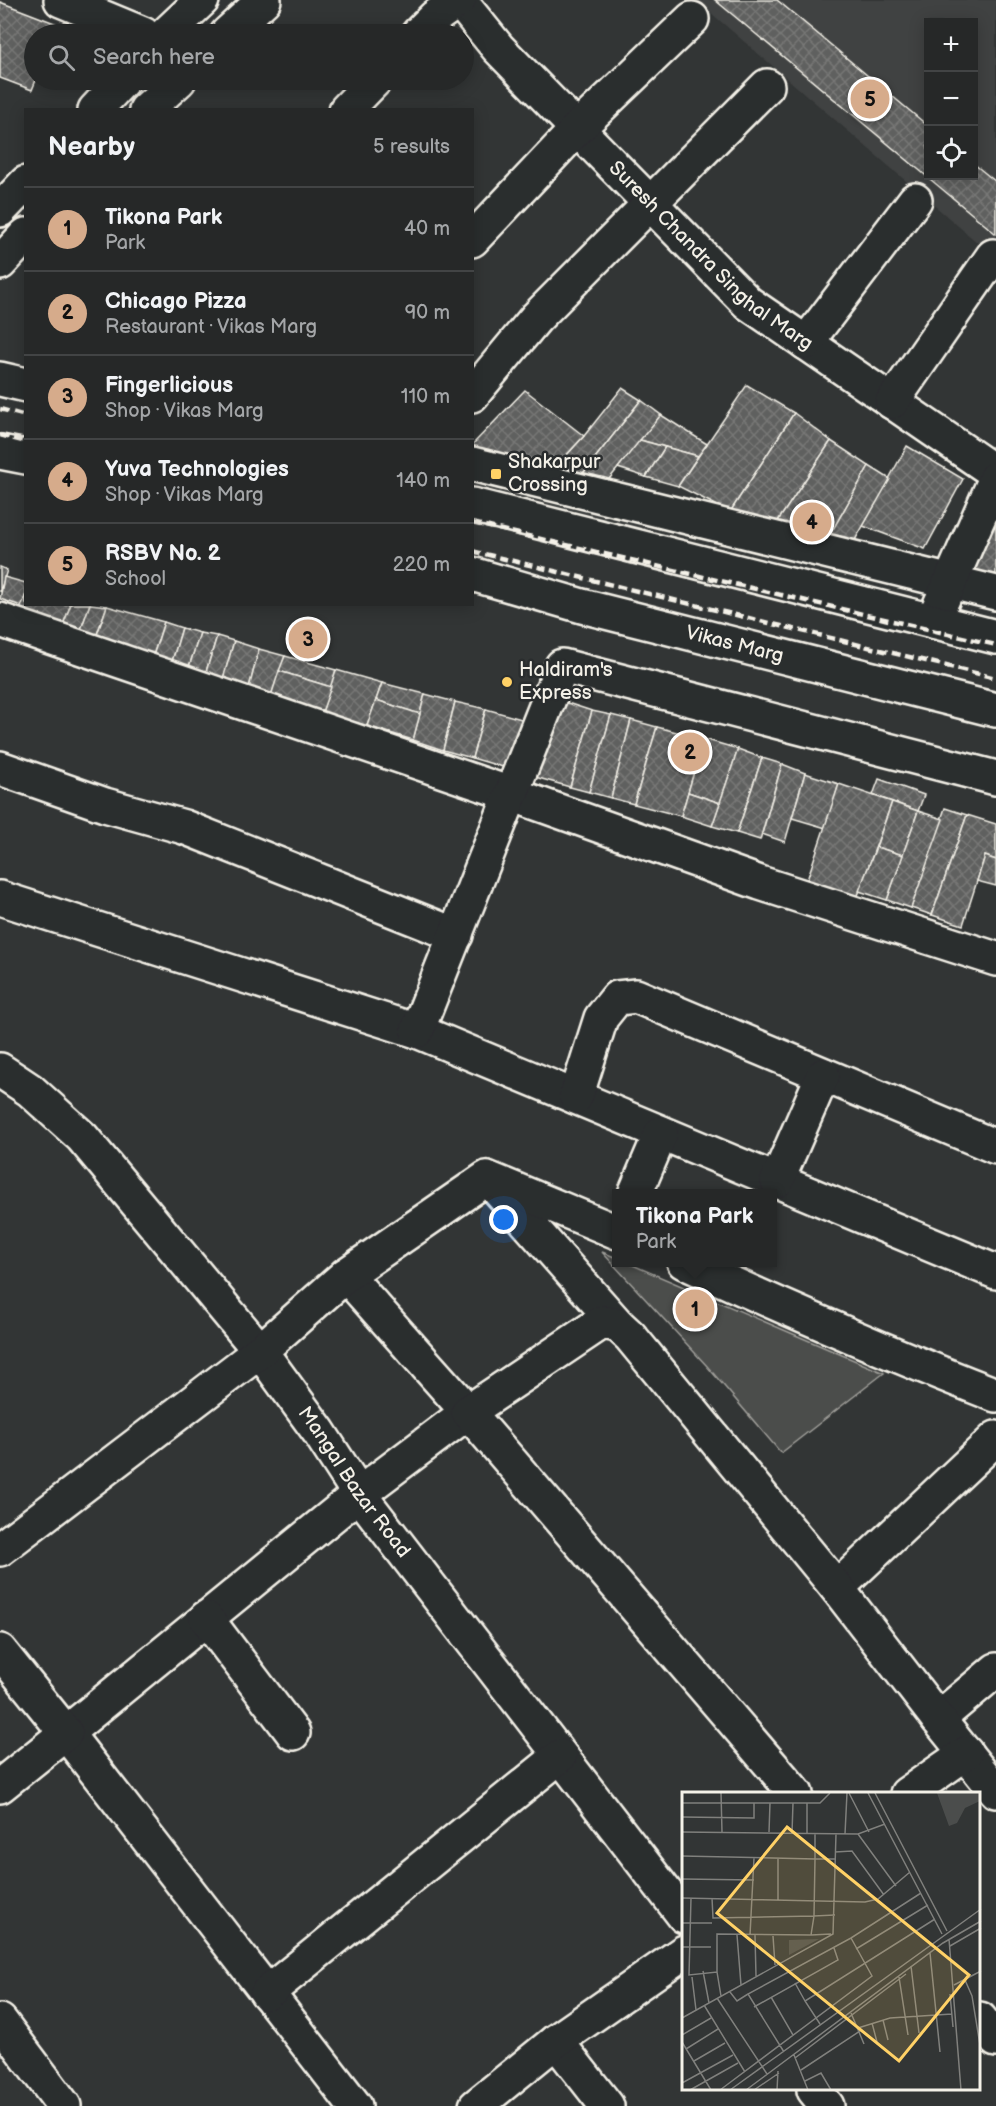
<!DOCTYPE html>
<html lang="en">
<head>
<meta charset="utf-8">
<style>
  body { margin:0; font-family:"Balsamiq Sans",sans-serif; background:#2e3030; color:#f1f3f6 }
  .controls { position:absolute; right:18px; top:18px; display:grid; overflow:hidden; border-radius:0px; box-shadow:0 3px 15px #0003 }
  .controls button { width:54px; height:54px; display:grid; place-items:center; padding:0; border:0; border-bottom:2px solid #424445; background:#262828; color:#f1f3f6; font:30px sans-serif }
  .you { position:absolute; left:504px; top:1220px; width:21px; height:21px; margin:-15px; border:4px solid #fff; border-radius:50%; background:#1a73e8; box-shadow:0 0 0 9px #1a73e833 }
  .badge { display:grid; place-items:center; width:39px; height:39px; border-radius:50%; background:#d6ab8b; color:#111; font-size:20px; font-weight:700 }
  .pin { position:absolute; translate:-50% -50%; border:3px solid #fff; box-shadow:0 2px 6px #0006 }
  .popup { position:absolute; left:612px; top:1189px; width:165px; height:78px; box-sizing:border-box; display:grid; place-content:center; border-radius:0px; background:#262828; filter:drop-shadow(0 2px 4px #0005); font-size:20px; white-space:nowrap; color:#a4a6a8 }
  .popup b { font-size:22px; color:#f1f3f6 }
  .popup::after { content:''; position:absolute; left:50%; top:100%; margin-left:-12px; border:12px solid transparent; border-top-color:#262828 }
  .list { margin:0; padding:0; list-style:none }
  h2 { display:flex; justify-content:space-between; align-items:center; height:78px; margin:0; padding:0 24px; font-size:26px }
  h2 small { font-size:20px; font-weight:400; color:#a4a6a8 }
  .list li { display:grid; grid-template-columns:39px 1fr auto; gap:18px; align-items:center; box-sizing:border-box; height:84px; padding:0 24px; border-top:2px solid #424445 }
  .list b { display:block; font-size:22px; white-space:nowrap }
  .list p { margin:0; font-size:20px; white-space:nowrap; color:#a4a6a8 }
  .list em { font-size:20px; font-style:normal; color:#a4a6a8 }
  .icon { flex:none; width:33px; height:33px; fill:none; stroke:currentColor; stroke-width:2; stroke-linecap:round; stroke-linejoin:round }
  .map { position:relative; flex:none; width:996px; height:2106px; overflow:hidden }
  .search { position:absolute; background:#262828; box-shadow:0 3px 15px #0003; left:24px; top:24px; width:450px; height:66px; display:flex; align-items:center; gap:15px; box-sizing:border-box; padding:0 21px; border-radius:33px; color:#a4a6a8; font-size:22px }
  .panel { position:absolute; background:#262828; box-shadow:0 3px 15px #0003; left:24px; top:108px; width:450px; height:498px; border-radius:0px }
  .map>svg:first-child { display:block }
  .built { fill:#404242; fill-rule:evenodd }
  .park { fill:#4b4d4c; stroke:#a09f9a; stroke-width:1.5 }
  .building { fill:url(#building-cross-hatch); stroke:#f4f1e8; stroke-width:1.5 }
  .lines { fill:none; stroke-linecap:round; stroke-linejoin:round }
  .minor-casing { stroke:#f4f1e8; stroke-width:38 }
  .major-casing { stroke:#f4f1e8; stroke-width:38 }
  .minor { stroke:#2a2d2e; stroke-width:33 }
  .major { stroke:#2a2d2e; stroke-width:33 }
  .rail { stroke:#f4f1e8; stroke-width:4.5; stroke-dasharray:9 4.5; stroke-linecap:butt }
  .poi-dot { fill:#ffd166; stroke:#2a2d2e; stroke-width:2 }
  .labels { text-anchor:middle; dominant-baseline:central; stroke-width:5; stroke-linejoin:round; paint-order:stroke }
  .street-label { font-size:20px; fill:#f4f1e8; stroke:#2a2d2e }
  .poi-label { font-size:20px; fill:#f4f1e8; stroke:#2a2d2e; text-anchor:start }
  .inset-road { fill:none; stroke:#80807d; stroke-width:1.5 }
  .view { fill:#ffd166; fill-opacity:0.15; stroke:#ffd166; stroke-width:3 }
  .inset-edge { fill:none; stroke:#f4f1e8; stroke-width:3 }
</style>
</head>
<body>
<div class="map">
<svg width="996" height="2106" viewBox="0 0 996 2106">
  <defs>
    <pattern id="building-cross-hatch" width="8" height="8" patternUnits="userSpaceOnUse" patternTransform="scale(1.5)"><rect width="8" height="8" fill="#5f605f"/><path d="M0 0l8 8M0 8l8-8" fill="none" stroke="#777776"/></pattern>
  </defs>
  <rect width="100%" height="100%" fill="#323535"/>
  <filter id="ink" filterUnits="userSpaceOnUse"><feTurbulence type="fractalNoise" baseFrequency=".0167" numOctaves="2"/><feDisplacementMap in="SourceGraphic" scale="12" xChannelSelector="R" yChannelSelector="G"/><feConvolveMatrix kernelMatrix="1 2 1 2 8 2 1 2 1" color-interpolation-filters="sRGB"/></filter>
  <g filter="url(#ink)">
    <path class="built" d="M 696,0 L 996,0 L 996,259 L 993,256 ZM 928,22 L 974,22 L 974,176 L 928,176 Z"/>
    <path class="park" d="M 602,1252 L 617,1258 L 617,1262 L 628,1263 L 884,1373 L 781,1453 L 707,1366 Z"/>
    <g class="building">
      <path d="M 715,0 L 777,0 L 928,126 L 928,176 L 974,176 L 974,164 L 996,182 L 996,234 Z"/>
      <path d="M 0,2 L 57,24 L 53,34 L 34,34 L 36,80 L 32,90 L 0,78 Z"/>
      <path d="M 747,385 L 794,413 L 730,512 L 678,486 Z"/>
      <path d="M 622,388 L 641,400 L 577,481 L 551,472 L 584,436 Z"/>
      <path d="M 525,390 L 584,436 L 551,472 L 472,453 L 472,445 Z"/>
      <path d="M 641,400 L 661,415 L 601,489 L 577,481 Z"/>
      <path d="M 794,413 L 831,441 L 774,527 L 730,512 Z"/>
      <path d="M 661,415 L 707,444 L 698,456 L 640,440 Z"/>
      <path d="M 640,440 L 665,447 L 646,477 L 618,468 Z"/>
      <path d="M 831,441 L 869,466 L 827,540 L 774,527 Z"/>
      <path d="M 907,446 L 963,479 L 925,549 L 863,526 Z"/>
      <path d="M 665,447 L 698,456 L 678,486 L 646,477 Z"/>
      <path d="M 869,466 L 890,479 L 851,547 L 827,540 Z"/>
      <path d="M 996,505 L 996,582 L 970,573 Z"/>
      <path d="M 0,567 L 7,570 L 0,592 Z"/>
      <path d="M 4,577 L 26,583 L 26,594 L 22,606 L 0,599 Z"/>
      <path d="M 26,594 L 26,604 L 71,604 L 60,633 L 17,618 Z"/>
      <path d="M 71,604 L 90,604 L 78,638 L 60,633 Z"/>
      <path d="M 90,604 L 107,606 L 94,643 L 78,638 Z"/>
      <path d="M 107,606 L 164,622 L 152,659 L 94,643 Z"/>
      <path d="M 164,622 L 182,628 L 171,665 L 152,659 Z"/>
      <path d="M 182,628 L 200,633 L 188,670 L 171,665 Z"/>
      <path d="M 200,633 L 217,636 L 205,675 L 188,670 Z"/>
      <path d="M 217,636 L 234,641 L 223,679 L 205,675 Z"/>
      <path d="M 234,641 L 259,649 L 249,688 L 223,679 Z"/>
      <path d="M 259,649 L 285,656 L 271,696 L 249,688 Z"/>
      <path d="M 285,656 L 336,670 L 331,687 L 279,671 Z"/>
      <path d="M 336,670 L 382,683 L 367,726 L 322,712 Z"/>
      <path d="M 279,671 L 331,687 L 322,712 L 271,696 Z"/>
      <path d="M 382,683 L 425,694 L 420,714 L 376,700 Z"/>
      <path d="M 425,694 L 455,702 L 443,750 L 413,740 Z"/>
      <path d="M 376,700 L 420,714 L 413,740 L 367,726 Z"/>
      <path d="M 558,700 L 592,711 L 570,787 L 535,777 Z"/>
      <path d="M 455,702 L 486,709 L 472,758 L 443,750 Z"/>
      <path d="M 486,709 L 525,720 L 510,769 L 472,758 Z"/>
      <path d="M 592,711 L 611,715 L 589,792 L 570,787 Z"/>
      <path d="M 611,715 L 631,720 L 611,798 L 589,792 Z"/>
      <path d="M 631,720 L 657,727 L 634,804 L 611,798 Z"/>
      <path d="M 657,727 L 704,739 L 681,816 L 634,804 Z"/>
      <path d="M 704,739 L 738,749 L 720,803 L 688,792 Z"/>
      <path d="M 738,749 L 762,758 L 737,833 L 712,826 Z"/>
      <path d="M 762,758 L 782,764 L 760,840 L 737,833 Z"/>
      <path d="M 782,764 L 805,773 L 785,842 L 762,834 Z"/>
      <path d="M 805,773 L 839,784 L 826,828 L 792,818 Z"/>
      <path d="M 879,779 L 924,795 L 918,811 L 873,795 Z"/>
      <path d="M 839,784 L 892,802 L 856,901 L 806,883 Z"/>
      <path d="M 688,792 L 720,803 L 712,826 L 681,816 Z"/>
      <path d="M 892,802 L 918,811 L 903,855 L 876,847 Z"/>
      <path d="M 945,808 L 967,815 L 932,915 L 911,908 Z"/>
      <path d="M 918,811 L 943,819 L 911,908 L 887,900 Z"/>
      <path d="M 967,815 L 996,824 L 996,860 L 985,856 L 963,925 L 932,915 Z"/>
      <path d="M 876,847 L 903,855 L 887,900 L 859,891 Z"/>
      <path d="M 985,856 L 996,860 L 996,886 L 977,881 Z"/>
    </g>
    <g class="lines">
      <defs>
        <g id="minor">
          <path d="M 61,0 L 143,34"/>
          <path id="s1" d="M 459,0 L 498,48 L 748,303 L 996,473"/>
          <path d="M 418,34 L 435,17 L 459,0"/>
          <path d="M 346,110 L 375,80"/>
          <path d="M 472,240 L 577,129 L 692,19"/>
          <path d="M 806,343 L 915,200"/>
          <path d="M 472,395 L 536,318 L 767,86"/>
          <path d="M 892,402 L 993,256"/>
          <path d="M 472,464 L 996,593"/>
          <path d="M 0,620 L 511,794 L 760,883 L 996,959"/>
          <path d="M 933,621 L 996,478"/>
          <path d="M 0,768 L 105,805 L 184,827 L 456,935"/>
          <path d="M 0,898 L 417,1031 L 996,1272"/>
          <path d="M 417,1031 L 562,666 L 996,778"/>
          <path id="s2" d="M 0,1070 L 30,1090 L 82,1137 L 260,1351 L 319,1432 L 359,1494 L 684,1916"/>
          <path d="M 576,1097 L 601,1018 L 617,998 L 636,996 L 996,1147"/>
          <path d="M 777,1181 L 823,1075"/>
          <path d="M 494,1185 L 618,1325"/>
          <path d="M 635,1194 L 661,1133"/>
          <path d="M 684,1262 C 787,1309 890,1354 996,1395"/>
          <path d="M 346,1275 L 468,1412 L 359,1494 L 66,1733 L 355,2106"/>
          <path d="M 0,1549 L 260,1351 L 346,1275 L 487,1178 L 617,1232"/>
          <path d="M 837,1588 L 996,1438"/>
          <path d="M 206,1618 L 293,1733"/>
          <path d="M 0,1651 L 66,1733 L 0,1786"/>
          <path d="M 938,1719 L 996,1670"/>
          <path d="M 796,1794 L 468,1412 L 602,1322 L 618,1325 L 630,1336 L 837,1588 L 938,1719 L 996,1791"/>
          <path d="M 907,1794 L 966,1753"/>
          <path d="M 267,1993 L 560,1756"/>
          <path d="M 980,2019 L 996,2040"/>
          <path d="M 0,2021 L 64,2106"/>
          <path d="M 556,2041 L 607,2106"/>
          <path d="M 814,2090 L 827,2106"/>
          <path d="M 476,2106 L 556,2041 L 684,1952"/>
        </g>
        <g id="major">
          <path d="M 166,34 L 202,0"/>
          <path d="M 227,34 L 264,0"/>
          <path d="M 95,110 L 123,80"/>
          <path d="M 146,110 L 179,80"/>
          <path d="M 0,210 L 26,183"/>
          <path d="M 0,263 L 26,235"/>
          <path d="M 0,379 L 26,385"/>
          <path d="M 0,452 L 26,457"/>
          <path d="M 472,505 L 996,637"/>
          <path id="s3" d="M 472,574 L 582,606 L 996,710"/>
        </g>
      </defs>
      <use href="#minor" class="minor-casing"/>
      <use href="#major" class="major-casing"/>
      <use href="#minor" class="minor"/>
      <use href="#major" class="major"/>
      <g class="rail">
        <path d="M 0,409 L 26,416"/>
        <path d="M 0,435 L 26,442"/>
        <path d="M 472,523 L 996,645"/>
        <path d="M 472,551 L 996,678"/>
      </g>
    </g>
  </g>
  <g class="poi-dot">
    <rect x="490" y="468" width="12" height="12" rx="3"/>
    <circle cx="507" cy="682" r="6"/>
  </g>
  <g class="labels">
    <g class="street-label">
      <text stroke="none"><textPath href="#s1" startOffset="360">Suresh Chandra Singhal Marg</textPath></text>
      <text stroke="none"><textPath href="#s3" startOffset="272">Vikas Marg</textPath></text>
      <text stroke="none"><textPath href="#s2" startOffset="546">Mangal Bazar Road</textPath></text>
    </g>
    <g class="poi-label">
      <text x="508" y="462">Shakarpur<tspan x="508" dy="23">Crossing</tspan></text>
      <text x="519" y="670">Haldiram's<tspan x="519" dy="23">Express</tspan></text>
    </g>
  </g>
  <g transform="translate(682 1792)">
    <rect width="298" height="298" fill="#323535"/>
    <path d="M 255,1 L 298,1 L 298,9 L 283,16 L 275,31 L 267,34 ZM 137,147 L 107,163 L 107,148 Z" fill="#4b4d4c"/>
    <path class="inset-road" d="M 39,1 L 40,40M 167,1 L 187,40M 186,1 L 260,142M 193,1 L 265,139M 0,11 L 138,11 L 148,1M 125,11 L 125,41M 0,25 L 72,26 L 72,11M 0,40 L 176,42 L 203,32M 87,40 L 88,11M 110,41 L 111,11M 133,41 L 133,67 L 153,67M 163,42 L 165,1M 176,42 L 214,94M 153,60 L 170,59 L 202,103M 0,64 L 133,67 L 132,124 L 153,123M 96,66 L 96,108M 0,87 L 72,88M 0,106 L 183,110 L 196,107 L 228,80M 9,106 L 7,183 L 35,180 L 39,204M 30,106 L 31,126 L 132,124 L 129,143 L 35,142 L 35,180M 0,131 L 30,131M 55,143 L 59,193M 68,143 L 72,66M 73,143 L 74,184M 129,143 L 149,142M 91,144 L 93,173M 267,147 L 279,298M 268,154 L 299,136M 0,155 L 29,155M 174,157 L 246,113M 248,161 L 258,260M 229,174 L 237,241M 21,179 L 27,211M 10,185 L 14,218M 217,185 L 226,243M 283,188 L 290,204 L 299,259M 113,191 L 123,209M 272,193 L 299,179M 48,200 L 55,209 L 66,202M 268,202 L 271,235M 89,205 L 111,243M 35,206 L 85,282M 22,213 L 63,280M 72,215 L 156,168 L 152,156M 169,221 L 182,252M 0,226 L 151,142 L 154,42M 201,228 L 206,248M 190,231 L 195,250M 138,232 L 123,209 L 253,127M 176,236 L 208,226 L 270,222M 0,243 L 29,226M 0,250 L 29,298M 4,257 L 36,237M 102,260 L 66,202 L 169,146 L 239,101M 112,263 L 126,298M 113,266 L 224,182M 12,269 L 43,251M 119,278 L 178,239M 123,289 L 139,281 L 149,298M 0,291 L 51,263M 8,298 L 56,271M 38,298 L 190,184 L 169,146M 48,298 L 299,117M 64,298 L 261,151 L 299,129M 72,298 L 97,281M 95,298 L 96,279"/>
    <path class="view" d="M 105,35 L 287,183 L 217,269 L 35,121 Z"/>
    <rect width="298" height="298" class="inset-edge"/>
  </g>
</svg>
<div class="controls">
<button>+</button>
<button>−</button>
<button><svg class="icon" aria-label="locate" viewBox="0 0 24 24"><circle cx="12" cy="12" r="6"/><path d="M12 2v4M12 18v4M2 12h4M18 12h4"/></svg></button>
</div>
<div class="you"></div>
<div class="pin badge" style="left:695px;top:1309px">1</div>
<div class="popup"><b>Tikona Park</b>Park</div>
<div class="pin badge" style="left:690px;top:752px">2</div>
<div class="pin badge" style="left:308px;top:639px">3</div>
<div class="pin badge" style="left:812px;top:522px">4</div>
<div class="pin badge" style="left:870px;top:99px">5</div>
<div class="search"><svg class="icon" aria-label="search" viewBox="0 0 24 24"><circle cx="10" cy="10" r="6"/><path d="M15 15l6 6"/></svg>Search here</div>
<section class="panel">
<h2>Nearby<small>5 results</small></h2>
<ul class="list">
<li><span class="badge">1</span><div><b>Tikona Park</b><p>Park</p></div><em>40 m</em></li>
<li><span class="badge">2</span><div><b>Chicago Pizza</b><p>Restaurant · Vikas Marg</p></div><em>90 m</em></li>
<li><span class="badge">3</span><div><b>Fingerlicious</b><p>Shop · Vikas Marg</p></div><em>110 m</em></li>
<li><span class="badge">4</span><div><b>Yuva Technologies</b><p>Shop · Vikas Marg</p></div><em>140 m</em></li>
<li><span class="badge">5</span><div><b>RSBV No. 2</b><p>School</p></div><em>220 m</em></li>
</ul>
</section>
</div>
</body>
</html>
